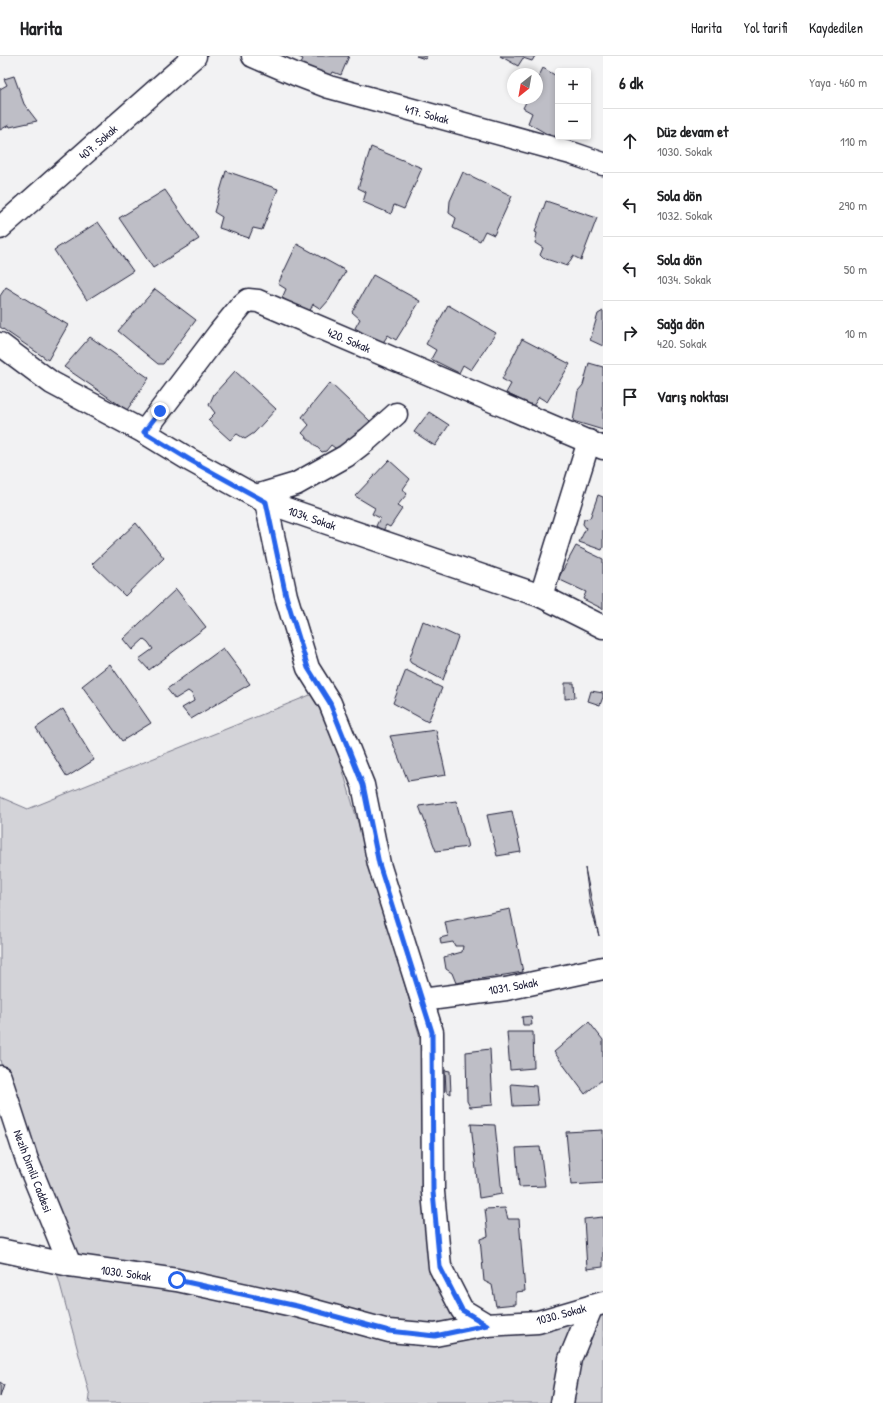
<!DOCTYPE html>
<html lang="tr">
<head>
<meta charset="utf-8">
<style>
  body { margin:0; font-family:"Patrick Hand",sans-serif; background:#f2f2f2; color:#202124 }
  .controls { position:absolute; right:12px; top:12px; display:grid; overflow:hidden; border-radius:4px; box-shadow:0 2px 6px #0003 }
  .controls button { width:36px; height:36px; display:grid; place-items:center; padding:0; border:0; border-bottom:1px solid #e0e0e0; background:#fff; color:#202124; font:20px sans-serif }
  .compass { position:absolute; left:507px; top:12px; width:36px; height:36px; border-radius:50%; background:#fff; box-shadow:0 2px 6px #0003; rotate:211deg }
  .stop { position:absolute; width:12px; height:12px; margin:-9px; border:3px solid #2563eb; border-radius:50%; background:#fff }
  .stop.end { background:#2563eb; border-color:#fff; box-shadow:0 1px 4px #0008 }
  .list { margin:0; padding:0; list-style:none }
  h2 { display:flex; justify-content:space-between; align-items:center; height:52px; margin:0; padding:0 16px; font-size:17px }
  h2 small { font-size:13px; font-weight:400; color:#757577 }
  .list li { display:grid; grid-template-columns:26px 1fr auto; gap:12px; align-items:center; box-sizing:border-box; height:64px; padding:0 16px; border-top:1px solid #e0e0e0 }
  .list b { display:block; font-size:15px; white-space:nowrap }
  .list p { margin:0; font-size:13px; white-space:nowrap; color:#757577 }
  .list em { font-size:13px; font-style:normal; color:#757577 }
  .icon { flex:none; width:22px; height:22px; fill:none; stroke:currentColor; stroke-width:2; stroke-linecap:round; stroke-linejoin:round }
  .map { position:relative; flex:none; width:603px; height:1347px; overflow:hidden }
  header { display:flex; align-items:center; gap:24px; box-sizing:border-box; height:56px; padding:0 20px; background:#fff; border-bottom:1px solid #e0e0e0 }
  header strong { font-size:19px }
  nav { display:flex; gap:22px; margin-inline-start:auto; font-size:14px }
  main { display:flex }
  aside { flex:1; background:#fff }
  .map>svg:first-child { display:block }
  .green { fill:#d3d3d8; stroke:#7a7a8a }
  .building { fill:#bebec6; stroke:#22223b }
  .lines { fill:none; stroke-linecap:round; stroke-linejoin:round }
  .minor-casing { stroke:#22223b; stroke-width:25 }
  .minor { stroke:#fff; stroke-width:22 }
  .route { stroke:#2563eb; stroke-width:5 }
  .labels { text-anchor:middle; dominant-baseline:central; stroke-width:3; stroke-linejoin:round; paint-order:stroke }
  .street-label { font-size:12px; fill:#22223b; stroke:#fff }
</style>
</head>
<body>
<header>
<strong>Harita</strong>
<nav><a>Harita</a><a>Yol tarifi</a><a>Kaydedilen</a></nav>
</header>
<main>
<div class="map">
<svg width="603" height="1347" viewBox="0 0 603 1347">
  <rect width="100%" height="100%" fill="#f2f2f3"/>
  <filter id="ink" filterUnits="userSpaceOnUse"><feTurbulence type="fractalNoise" baseFrequency=".025" numOctaves="2"/><feDisplacementMap in="SourceGraphic" scale="8" xChannelSelector="R" yChannelSelector="G"/><feConvolveMatrix kernelMatrix="1 2 1 2 8 2 1 2 1" color-interpolation-filters="sRGB"/></filter>
  <g filter="url(#ink)">
    <path class="green" d="M 320,635 L 423,992 L 432,1211 L 500,1279 L 603,1256 L 603,1347 L 89,1347 L 90,1340 L 0,1004 L 0,741 L 28,753 Z"/>
    <g class="building">
      <path d="M 297,0 L 349,0 L 341,19 L 333,16 L 328,25 L 299,11 L 303,3 Z"/>
      <path d="M 416,0 L 427,0 L 425,3 Z"/>
      <path d="M 500,0 L 535,0 L 532,5 L 523,2 L 518,10 Z"/>
      <path d="M 543,12 L 558,21 L 558,76 L 554,82 L 528,67 L 532,57 L 523,52 L 528,42 L 537,42 L 537,24 Z"/>
      <path d="M 14,20 L 24,48 L 37,65 L 10,71 L 9,69 L 0,74 L 0,33 L 7,29 L 4,23 Z"/>
      <path d="M 371,91 L 422,112 L 404,153 L 394,149 L 391,158 L 363,146 L 366,136 L 358,132 Z"/>
      <path d="M 226,115 L 278,133 L 262,174 L 253,172 L 249,182 L 219,172 L 222,161 L 214,156 Z"/>
      <path d="M 463,116 L 512,140 L 494,179 L 485,175 L 480,185 L 453,172 L 456,162 L 449,157 L 450,145 Z"/>
      <path d="M 165,134 L 199,183 L 153,212 L 119,162 Z"/>
      <path d="M 546,145 L 597,162 L 581,204 L 573,200 L 567,210 L 543,202 L 540,199 L 543,192 L 535,187 L 537,177 L 535,176 Z"/>
      <path d="M 98,166 L 133,215 L 87,244 L 54,194 Z"/>
      <path d="M 297,188 L 346,215 L 329,244 L 321,253 L 313,248 L 309,257 L 282,242 L 286,233 L 278,228 Z"/>
      <path d="M 373,219 L 420,245 L 396,284 L 388,279 L 382,288 L 355,272 L 360,263 L 352,256 Z"/>
      <path d="M 6,231 L 68,269 L 48,304 L 0,271 L 0,240 Z"/>
      <path d="M 155,233 L 196,264 L 163,308 L 158,308 L 118,275 Z"/>
      <path d="M 448,249 L 496,277 L 471,314 L 463,309 L 459,317 L 431,303 L 436,294 L 426,288 Z"/>
      <path d="M 603,255 L 603,290 L 590,284 L 598,258 Z"/>
      <path d="M 90,281 L 149,322 L 127,354 L 64,311 Z"/>
      <path d="M 522,283 L 570,308 L 547,346 L 539,341 L 533,350 L 506,337 L 511,328 L 502,323 Z"/>
      <path d="M 589,307 L 603,311 L 603,374 L 573,365 L 578,335 L 583,329 Z"/>
      <path d="M 235,315 L 276,353 L 254,377 L 245,383 L 237,378 L 230,384 L 208,364 L 215,357 L 209,349 L 214,338 Z"/>
      <path d="M 330,327 L 370,365 L 348,390 L 339,395 L 331,389 L 326,395 L 322,396 L 302,377 L 309,369 L 302,361 Z"/>
      <path d="M 429,356 L 449,369 L 435,390 L 414,376 Z"/>
      <path d="M 389,404 L 410,423 L 403,433 L 407,438 L 397,450 L 402,453 L 390,471 L 386,469 L 383,475 L 376,470 L 380,462 L 372,458 L 375,452 L 355,440 Z"/>
      <path d="M 598,439 L 603,441 L 603,491 L 602,494 L 579,486 L 586,472 L 583,468 L 584,463 L 590,462 Z"/>
      <path d="M 136,467 L 164,502 L 125,540 L 92,508 Z"/>
      <path d="M 576,490 L 603,503 L 603,553 L 583,543 L 586,536 L 558,523 Z"/>
      <path d="M 176,533 L 206,571 L 149,614 L 139,603 L 153,593 L 148,586 L 144,583 L 132,594 L 123,583 Z"/>
      <path d="M 423,565 L 458,581 L 443,624 L 411,607 L 409,604 Z"/>
      <path d="M 223,592 L 250,628 L 191,663 L 182,652 L 194,645 L 192,638 L 188,635 L 175,643 L 167,633 Z"/>
      <path d="M 110,608 L 151,667 L 122,685 L 82,630 Z"/>
      <path d="M 406,614 L 442,632 L 428,666 L 393,647 Z"/>
      <path d="M 565,627 L 574,627 L 575,642 L 565,643 Z"/>
      <path d="M 591,635 L 603,637 L 603,641 L 600,649 L 588,645 Z"/>
      <path d="M 63,653 L 94,704 L 67,721 L 36,672 Z"/>
      <path d="M 436,674 L 446,719 L 408,725 L 390,680 Z"/>
      <path d="M 456,745 L 468,791 L 436,795 L 419,750 Z"/>
      <path d="M 512,755 L 521,796 L 497,800 L 487,759 Z"/>
      <path d="M 585,812 L 599,880 L 590,848 Z"/>
      <path d="M 510,853 L 523,916 L 456,927 L 452,917 L 446,913 L 444,901 L 462,896 L 463,890 L 455,890 L 453,886 L 441,888 L 440,882 L 448,880 L 445,866 Z"/>
      <path d="M 531,960 L 532,969 L 523,969 L 522,961 Z"/>
      <path d="M 589,966 L 603,984 L 603,1023 L 585,1038 L 554,996 Z"/>
      <path d="M 507,976 L 533,976 L 534,1012 L 510,1014 Z"/>
      <path d="M 490,993 L 493,1049 L 470,1051 L 467,1045 L 466,996 Z"/>
      <path d="M 445,1014 L 450,1015 L 451,1038 L 446,1035 Z"/>
      <path d="M 511,1028 L 536,1030 L 538,1049 L 513,1050 Z"/>
      <path d="M 471,1068 L 495,1069 L 502,1138 L 479,1142 Z"/>
      <path d="M 603,1074 L 603,1127 L 571,1129 L 566,1076 Z"/>
      <path d="M 540,1091 L 545,1130 L 519,1131 L 516,1092 Z"/>
      <path d="M 505,1152 L 508,1163 L 519,1163 L 525,1235 L 516,1236 L 516,1248 L 496,1250 L 492,1229 L 484,1225 L 480,1183 L 488,1180 L 485,1153 Z"/>
      <path d="M 603,1161 L 603,1211 L 587,1213 L 584,1163 Z"/>
      <path d="M 0,1326 L 4,1329 L 0,1341 Z"/>
    </g>
    <g class="lines">
      <defs>
        <g id="minor">
          <path d="M 253,0 L 295,18 L 329,31 L 574,98 L 603,108"/>
          <path d="M 0,172 L 195,0"/>
          <path d="M 0,288 L 52,327 L 144,376 L 190,404 L 266,446 L 541,540 L 603,571"/>
          <path d="M 144,376 L 219,277 L 241,250 L 248,244 L 258,245 L 603,392"/>
          <path d="M 256,440 L 296,428 L 346,400 L 368,383 L 396,358"/>
          <path d="M 266,446 L 286,540 L 308,612 L 330,647 L 363,729 L 379,808 L 432,976 L 433,1136 L 440,1211 L 462,1254 L 487,1269"/>
          <path d="M 541,540 L 589,385"/>
          <path d="M 422,944 L 506,933 L 603,912"/>
          <path d="M 0,1021 L 27,1104 L 70,1209"/>
          <path d="M 0,1194 L 70,1209 L 177,1224 L 297,1250 L 389,1275 L 435,1279 L 487,1269 L 538,1266 L 603,1247"/>
          <path d="M 562,1347 L 570,1303 L 592,1250"/>
        </g>
      </defs>
      <use href="#minor" class="minor-casing"/>
      <use href="#minor" class="minor"/>
    </g>
  </g>
  <g class="lines" filter="url(#ink)">
    <path class="route" d="M 160,355 L 144,376 L 190,404 L 266,446 L 286,540 L 308,612 L 330,647 L 363,729 L 379,808 L 432,976 L 433,1136 L 440,1211 L 462,1254 L 487,1269 L 435,1280 L 389,1275 L 297,1250 L 177,1224"/>
  </g>
  <g class="labels">
    <g class="street-label">
      <text transform="translate(427 58) rotate(15)">417. Sokak</text>
      <text transform="translate(98 86) rotate(-41)">407. Sokak</text>
      <text transform="translate(349 284) rotate(23)">420. Sokak</text>
      <text transform="translate(312 462) rotate(19)">1034. Sokak</text>
      <text transform="translate(513 930) rotate(-10)">1031. Sokak</text>
      <text transform="translate(33 1115) rotate(69)">Nezih Dimili Caddesi</text>
      <text transform="translate(126 1217) rotate(8)">1030. Sokak</text>
      <text transform="translate(561 1258) rotate(-15)">1030. Sokak</text>
    </g>
  </g>
</svg>
<div class="controls">
<button>+</button>
<button>−</button>
</div>
<svg class="compass" viewBox="-18 -18 36 36"><path d="M0-13l5 13h-10z" fill="#e53935"/><path d="M0 13l5-13h-10z" fill="#757577"/></svg>
<div class="stop" style="left:177px;top:1224px"></div>
<div class="stop end" style="left:160px;top:355px"></div>
</div>
<aside>
<h2>6 dk<small>Yaya · 460 m</small></h2>
<ul class="list">
<li><svg class="icon" aria-label="ahead" viewBox="0 0 24 24"><path d="M12 20V5M6 11l6-6 6 6"/></svg><div><b>Düz devam et</b><p>1030. Sokak</p></div><em>110 m</em></li>
<li><svg class="icon" aria-label="left" viewBox="0 0 24 24"><path d="M17 20v-9H6M10 6l-5 5 5 5"/></svg><div><b>Sola dön</b><p>1032. Sokak</p></div><em>290 m</em></li>
<li><svg class="icon" aria-label="left" viewBox="0 0 24 24"><path d="M17 20v-9H6M10 6l-5 5 5 5"/></svg><div><b>Sola dön</b><p>1034. Sokak</p></div><em>50 m</em></li>
<li><svg class="icon" aria-label="right" viewBox="0 0 24 24"><path d="M7 20v-9h11M14 6l5 5-5 5"/></svg><div><b>Sağa dön</b><p>420. Sokak</p></div><em>10 m</em></li>
<li><svg class="icon" aria-label="arrive" viewBox="0 0 24 24"><path d="M6 21V4h12l-3 4 3 4H6"/></svg><div><b>Varış noktası</b></div></li>
</ul>
</aside>
</main>
</body>
</html>
